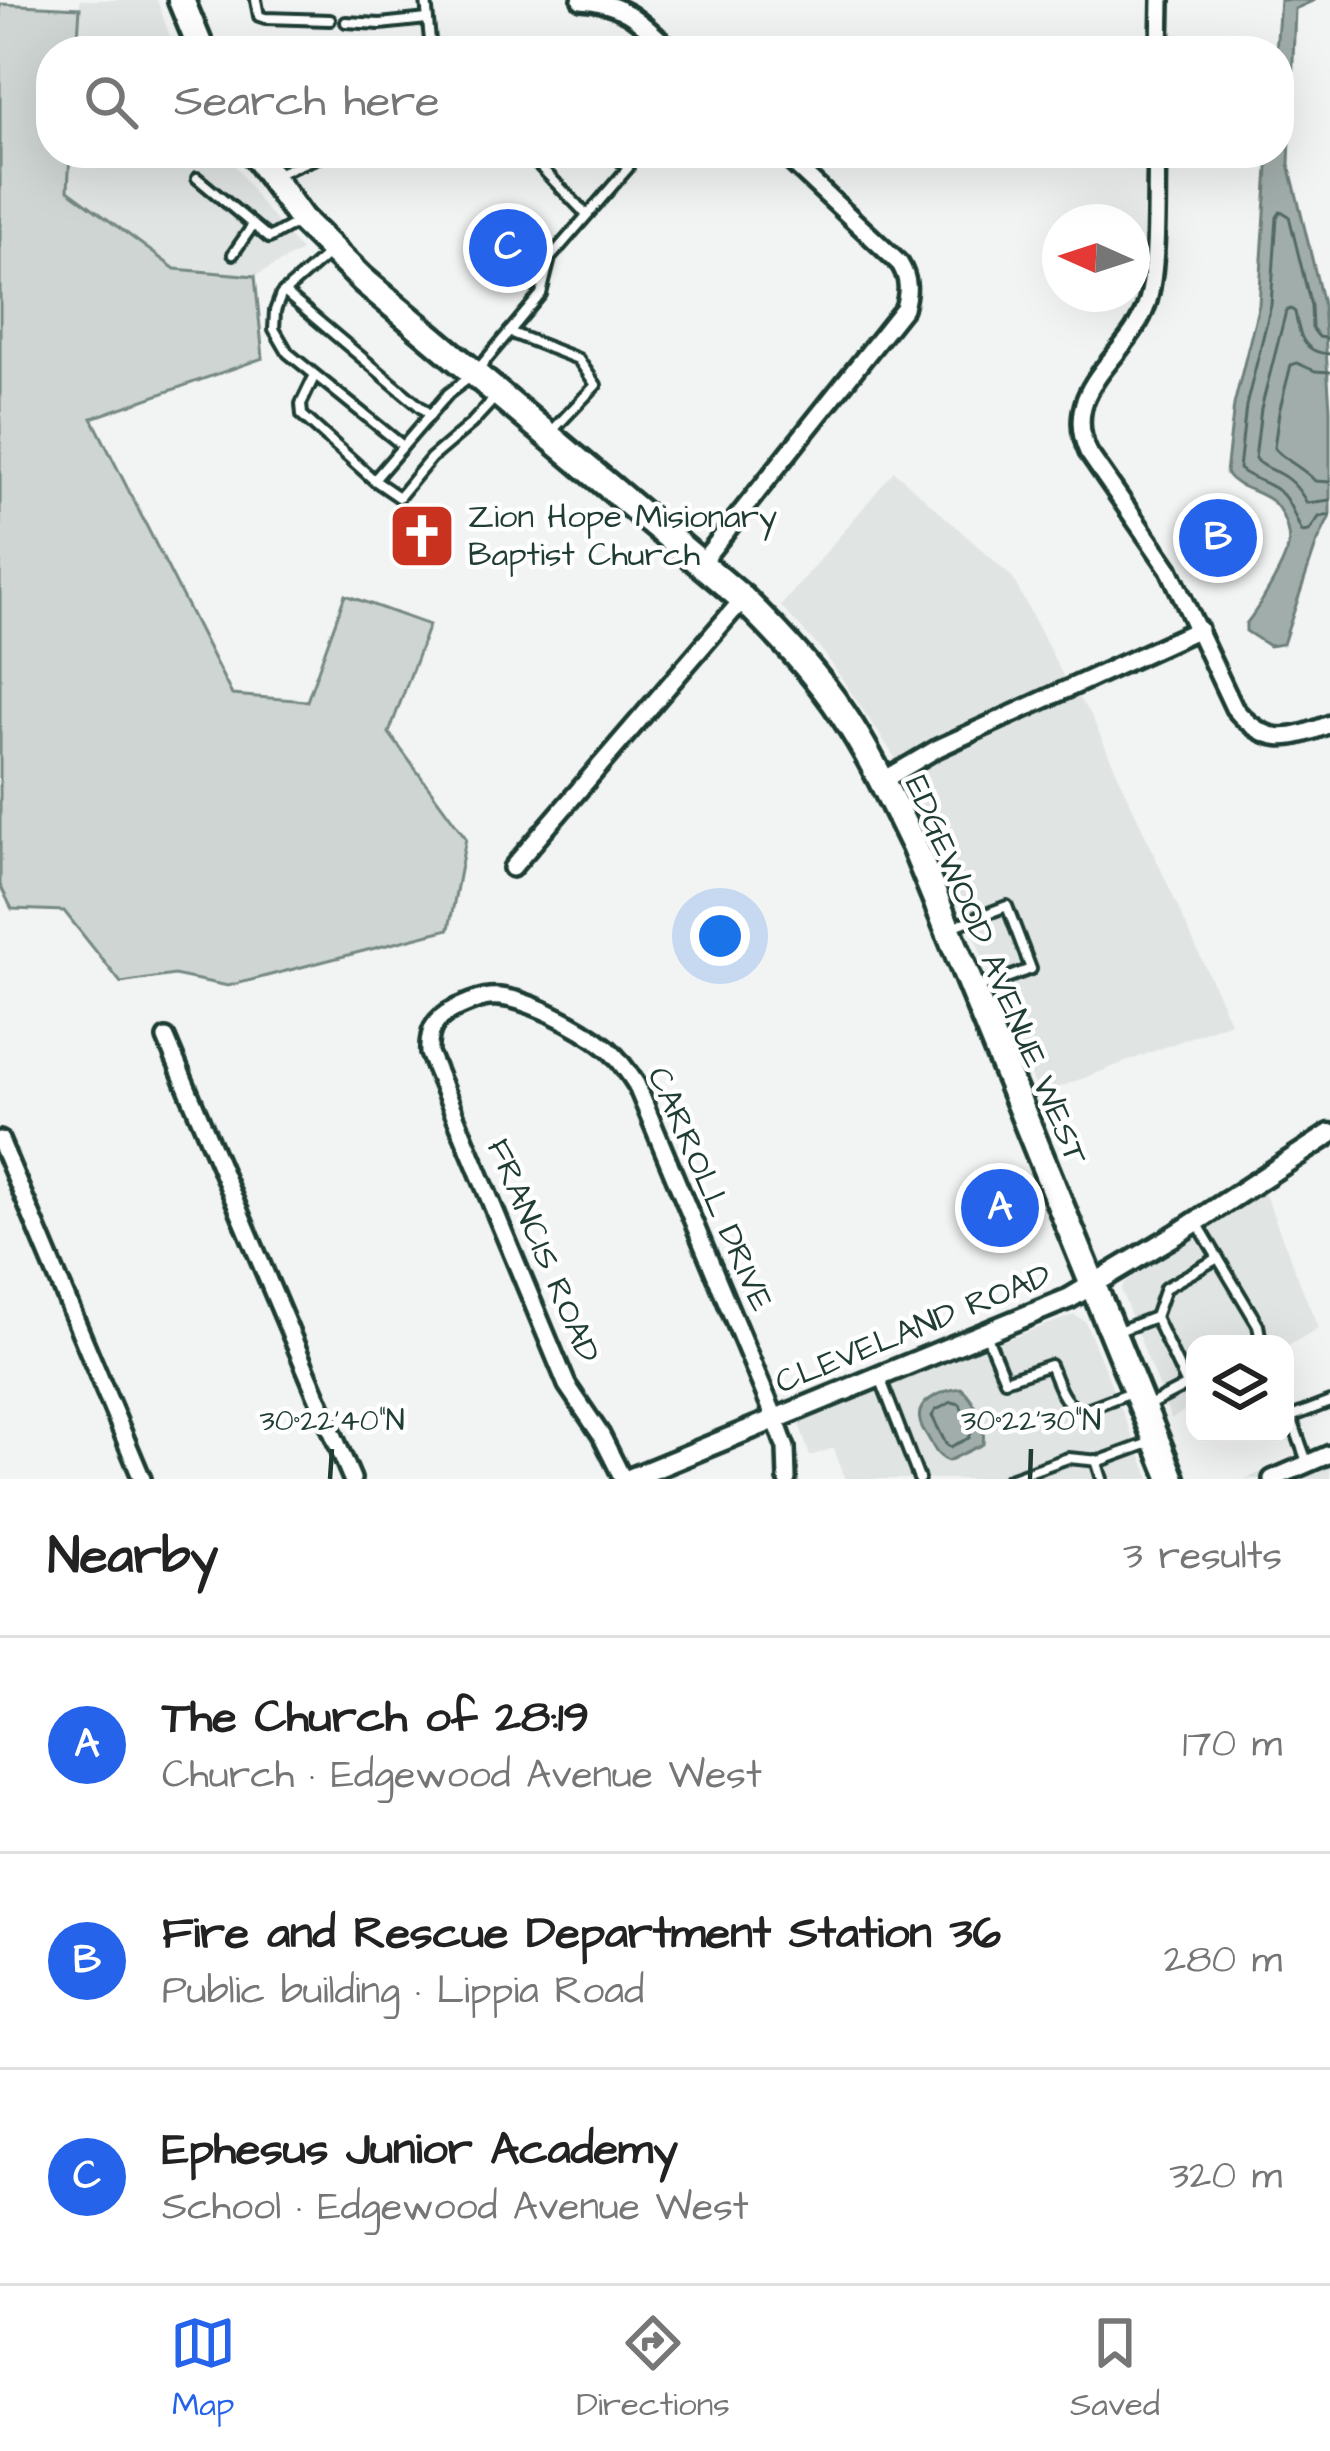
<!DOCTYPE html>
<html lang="en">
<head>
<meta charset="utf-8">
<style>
  body { margin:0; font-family:"Architects Daughter",sans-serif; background:#f2f2f2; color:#222 }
  .controls { position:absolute; right:36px; bottom:36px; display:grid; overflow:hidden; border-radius:24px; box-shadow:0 12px 48px #0002 }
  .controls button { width:108px; height:108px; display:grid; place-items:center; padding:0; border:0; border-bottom:3px solid #e0e0e0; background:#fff; color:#222; font:60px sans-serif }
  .compass { position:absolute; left:1042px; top:204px; width:108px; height:108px; border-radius:50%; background:#fff; box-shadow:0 12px 48px #0002; rotate:273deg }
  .you { position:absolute; left:720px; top:936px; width:42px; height:42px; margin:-30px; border:9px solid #fff; border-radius:50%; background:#1a73e8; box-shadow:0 0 0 18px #1a73e833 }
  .badge { display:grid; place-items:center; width:78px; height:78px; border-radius:50%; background:#2563eb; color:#fff; font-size:39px; font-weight:700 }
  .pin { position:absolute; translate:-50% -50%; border:6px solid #fff; box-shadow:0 3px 12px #0006 }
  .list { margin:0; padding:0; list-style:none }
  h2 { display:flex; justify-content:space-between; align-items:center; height:156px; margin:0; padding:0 48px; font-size:51px }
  h2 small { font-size:39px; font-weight:400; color:#767676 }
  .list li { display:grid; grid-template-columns:78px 1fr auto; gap:36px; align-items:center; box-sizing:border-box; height:216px; padding:0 48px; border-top:3px solid #e0e0e0 }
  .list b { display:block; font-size:45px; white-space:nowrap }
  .list p { margin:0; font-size:39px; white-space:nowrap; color:#767676 }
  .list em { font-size:39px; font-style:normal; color:#767676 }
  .icon { flex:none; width:66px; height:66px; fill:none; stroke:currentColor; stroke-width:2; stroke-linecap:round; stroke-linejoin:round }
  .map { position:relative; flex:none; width:1330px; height:1479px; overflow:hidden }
  .search { position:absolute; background:#fff; box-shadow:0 12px 48px #0002; left:36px; right:36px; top:36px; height:132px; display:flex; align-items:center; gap:30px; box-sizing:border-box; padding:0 42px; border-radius:48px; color:#767676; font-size:45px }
  .sheet { height:804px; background:#fff }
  nav { display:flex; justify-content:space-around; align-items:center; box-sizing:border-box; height:168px; border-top:3px solid #e0e0e0; background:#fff; font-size:33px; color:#767676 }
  nav a { display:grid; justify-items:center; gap:6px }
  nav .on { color:#2563eb }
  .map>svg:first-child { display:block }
  .built { fill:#e0e4e3 }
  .green { fill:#ced5d3; stroke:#768984; stroke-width:3 }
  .water { fill:#a1adaa; stroke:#6d807b; stroke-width:3 }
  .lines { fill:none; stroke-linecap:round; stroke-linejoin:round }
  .shore { stroke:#536a63; stroke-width:3 }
  .service-casing { stroke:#1f3d34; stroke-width:16 }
  .minor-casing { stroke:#1f3d34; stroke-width:24 }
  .tertiary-casing { stroke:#1f3d34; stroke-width:27 }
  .primary-casing { stroke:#1f3d34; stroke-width:33 }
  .service { stroke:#fff; stroke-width:8 }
  .minor { stroke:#fff; stroke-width:15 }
  .tertiary { stroke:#fff; stroke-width:18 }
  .primary { stroke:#fff; stroke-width:24 }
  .ticks { fill:none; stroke:#1f3d34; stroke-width:4.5 }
  .labels { text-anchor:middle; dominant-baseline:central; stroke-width:9; stroke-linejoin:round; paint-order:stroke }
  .poi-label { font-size:33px; fill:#1f3d34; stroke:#fff; text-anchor:start }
  .street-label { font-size:33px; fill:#1f3d34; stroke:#fff }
  .ticks-label { font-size:30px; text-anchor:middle; fill:#1f3d34; stroke:#fff; stroke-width:9; stroke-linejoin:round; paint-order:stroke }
</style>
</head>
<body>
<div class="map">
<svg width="1330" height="1479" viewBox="0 0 1330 1479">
  <rect width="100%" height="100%" fill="#f2f3f3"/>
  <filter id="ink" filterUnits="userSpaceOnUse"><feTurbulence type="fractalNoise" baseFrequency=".00833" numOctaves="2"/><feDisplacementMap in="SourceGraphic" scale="24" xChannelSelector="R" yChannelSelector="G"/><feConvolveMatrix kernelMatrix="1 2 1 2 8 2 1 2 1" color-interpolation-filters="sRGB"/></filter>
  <g filter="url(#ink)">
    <g class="built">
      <path d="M 80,0 L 157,0 L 175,51 L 77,51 Z"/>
      <path d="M 70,153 L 227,153 L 259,201 L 301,251 L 255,276 L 175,269 L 68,190 Z"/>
      <path d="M 894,471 L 1012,577 L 1065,680 L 1090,713 L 1230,1022 L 1039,1095 L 942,858 L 896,759 L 825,654 L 781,606 Z"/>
      <path d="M 1264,1192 L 1318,1328 L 1285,1348 L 1285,1344 L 1195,1344 L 1195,1404 L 1171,1419 L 1121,1290 L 1124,1283 L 1140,1272 Z"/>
      <path d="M 1074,1315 L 1085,1321 L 1150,1479 L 845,1479 L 834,1448 L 810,1456 L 799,1424 L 971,1353 Z"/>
      <path d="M 1330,1444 L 1330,1479 L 1245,1479 Z"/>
    </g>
    <path class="green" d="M 0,4 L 80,8 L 77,51 L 51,51 L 51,153 L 70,153 L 68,190 L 175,269 L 255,276 L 263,358 L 92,418 L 232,695 L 307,701 L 345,595 L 429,625 L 389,733 L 466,838 L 449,929 L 228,986 L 174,975 L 121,983 L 64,911 L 12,909 L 0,885 Z"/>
    <g class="water">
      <path d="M 1280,0 L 1315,0 L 1295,9 L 1289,164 L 1323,304 L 1330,409 L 1330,516 L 1316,545 L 1283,644 L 1269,646 L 1246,631 L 1246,624 C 1258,609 1284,566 1288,547 C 1291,534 1283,512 1274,503 C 1259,489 1238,490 1226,473 L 1234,405 L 1259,304 L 1269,153 L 1279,153 L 1279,51 L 1276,51 Z"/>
      <path d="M 961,1388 C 975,1399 986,1427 983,1444 L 948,1461 C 936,1455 935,1450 929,1439 C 926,1433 921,1428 920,1421 C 915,1400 945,1390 961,1388 Z"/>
    </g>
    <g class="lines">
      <g class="shore">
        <path d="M 1330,339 L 1319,337 L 1312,328 L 1311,306 L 1289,216 L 1281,211 L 1277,217 L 1271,305 L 1246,406 L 1239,469 C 1251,480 1271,482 1283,495 C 1292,505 1296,521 1302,532 L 1309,531 L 1319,517 L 1330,515"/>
        <path d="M 1330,354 C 1303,353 1299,335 1295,312 L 1291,309 L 1286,311 L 1261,409 L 1255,459 C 1262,467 1270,469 1280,474 C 1293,481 1300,491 1307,503 L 1330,500"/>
        <path d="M 1330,372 L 1315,371 L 1297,363 L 1291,365 L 1279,412 L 1274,448 C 1283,460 1304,468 1315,481 L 1330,482"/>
        <path d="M 952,1402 L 960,1404 L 971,1433 L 969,1438 L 950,1447 L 946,1444 L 932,1416 L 936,1410 Z"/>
      </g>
      <defs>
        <g id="service">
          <path d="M 256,0 L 259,16 L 265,18 L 330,20"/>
          <path d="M 426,0 L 431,51"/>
          <path d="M 346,22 L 380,24 L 427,19"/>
          <path d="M 527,153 L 587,215"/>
          <path d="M 274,175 L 328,153"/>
          <path d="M 197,178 L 269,238 L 296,223"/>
          <path d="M 233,254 L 253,225"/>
          <path d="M 328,254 L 281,295 L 275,311 L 274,329 L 288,353 L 403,446"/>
          <path d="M 284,292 L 430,415"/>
          <path d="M 509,332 L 578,359 L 596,385 L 550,433"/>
          <path d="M 314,377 L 301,404 L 302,415 L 374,480 L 448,394 L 474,374 L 541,294 L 550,258 L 628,168 L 613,153"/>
          <path d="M 374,480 L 399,497 L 431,458 L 471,424 L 494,399"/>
          <path d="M 949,928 L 1007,906 L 1031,969 L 979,988"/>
          <path d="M 1196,1221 L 1258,1325 L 1260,1336 L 1255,1344"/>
          <path d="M 1155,1317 L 1165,1288 L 1218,1258"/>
          <path d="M 1116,1332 L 1155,1317 L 1187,1385"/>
          <path d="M 986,1334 L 1005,1380 L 1050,1365 C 1058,1383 1063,1408 1084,1410 L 1134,1391"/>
          <path d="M 881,1380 L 919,1479"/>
          <path d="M 1149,1405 L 1195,1381"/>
          <path d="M 1096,1460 L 1102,1479"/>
          <path d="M 1307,1462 L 1291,1417 L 1330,1402"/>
          <path d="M 1009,1479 L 1068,1458 L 1100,1461 L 1149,1443"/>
        </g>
        <g id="minor">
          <path d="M 581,0 C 624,2 643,24 672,51"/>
          <path d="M 1160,51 L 1161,0"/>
          <path d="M 1157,153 C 1155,195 1159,266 1147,304 C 1129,358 1059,387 1088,452 L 1169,569 L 1234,708 C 1266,746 1288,741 1330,724"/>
          <path d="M 700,564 L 904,308 C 909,291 909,279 900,264 L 782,153"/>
          <path d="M 882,781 L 938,748 L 1199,629"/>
          <path d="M 512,868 L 743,599"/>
          <path d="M 166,1038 L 352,1479"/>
          <path d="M 0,1140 L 142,1479"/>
          <path d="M 623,1479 L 601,1435 L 567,1385 L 429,1053 C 428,1031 434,1019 454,1009 C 466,1004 477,998 489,997 C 520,993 583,1028 607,1048 C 619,1058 628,1072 636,1084 L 775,1418 L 786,1448 L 787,1479"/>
          <path d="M 1272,1479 L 1330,1454"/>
        </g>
        <path id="tertiary" d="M 629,1479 L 1070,1298 L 1177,1234 L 1330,1134"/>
        <g id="primary">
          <path d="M 181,0 L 202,51"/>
          <path d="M 254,153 L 302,220 L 363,280 L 743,599 C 779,634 814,671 842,713 C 870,754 892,801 914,846 L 1172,1479"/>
        </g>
      </defs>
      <use href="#service" class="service-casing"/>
      <use href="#minor" class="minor-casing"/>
      <use href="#tertiary" class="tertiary-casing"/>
      <use href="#primary" class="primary-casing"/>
      <use href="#service" class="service"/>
      <use href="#minor" class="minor"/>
      <use href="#tertiary" class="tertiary"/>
      <use href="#primary" class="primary"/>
    </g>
  </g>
  <path class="ticks" d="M 330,1479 L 332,1449M 1030,1479 L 1031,1449"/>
  <defs>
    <symbol id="church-square" viewBox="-11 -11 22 22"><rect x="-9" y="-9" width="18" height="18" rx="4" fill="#c8321e" stroke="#fff"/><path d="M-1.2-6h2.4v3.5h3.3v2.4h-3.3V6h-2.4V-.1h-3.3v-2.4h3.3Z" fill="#fff"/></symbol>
  </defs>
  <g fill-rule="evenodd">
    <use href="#church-square" x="384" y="498" width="76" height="76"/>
  </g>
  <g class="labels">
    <g class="poi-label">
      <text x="468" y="517">Zion Hope Misionary<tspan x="468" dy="38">Baptist Church</tspan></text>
    </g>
    <g class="street-label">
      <text transform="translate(996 970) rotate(67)">EDGEWOOD AVENUE WEST</text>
      <text transform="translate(710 1189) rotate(66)">CARROLL DRIVE</text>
      <text transform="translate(543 1251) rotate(67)">FRANCIS ROAD</text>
      <text transform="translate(913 1329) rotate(-22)">CLEVELAND ROAD</text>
    </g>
  </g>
  <g class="ticks-label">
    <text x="332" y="1430">30°22'40"N</text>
    <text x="1031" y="1430">30°22'30"N</text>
  </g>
</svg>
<div class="controls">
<button><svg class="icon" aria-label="layers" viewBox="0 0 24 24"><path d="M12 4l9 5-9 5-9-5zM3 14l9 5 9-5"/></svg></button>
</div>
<svg class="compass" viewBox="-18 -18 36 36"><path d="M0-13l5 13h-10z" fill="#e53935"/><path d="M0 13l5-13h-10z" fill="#767676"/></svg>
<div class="you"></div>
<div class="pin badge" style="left:1000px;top:1208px">A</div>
<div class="pin badge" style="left:1218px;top:538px">B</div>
<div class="pin badge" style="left:508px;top:248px">C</div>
<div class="search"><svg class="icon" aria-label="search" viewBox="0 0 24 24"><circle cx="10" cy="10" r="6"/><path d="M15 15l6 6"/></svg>Search here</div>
</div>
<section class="sheet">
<h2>Nearby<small>3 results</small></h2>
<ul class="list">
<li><span class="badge">A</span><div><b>The Church of 28:19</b><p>Church · Edgewood Avenue West</p></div><em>170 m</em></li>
<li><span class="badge">B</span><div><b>Fire and Rescue Department Station 36</b><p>Public building · Lippia Road</p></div><em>280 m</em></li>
<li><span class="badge">C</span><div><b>Ephesus Junior Academy</b><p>School · Edgewood Avenue West</p></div><em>320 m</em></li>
</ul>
</section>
<nav>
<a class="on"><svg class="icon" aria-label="map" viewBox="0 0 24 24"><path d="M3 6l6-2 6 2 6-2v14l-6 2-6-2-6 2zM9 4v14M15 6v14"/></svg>Map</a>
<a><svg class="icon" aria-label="directions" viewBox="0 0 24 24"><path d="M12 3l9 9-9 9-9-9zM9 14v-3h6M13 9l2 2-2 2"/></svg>Directions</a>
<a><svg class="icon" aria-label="saved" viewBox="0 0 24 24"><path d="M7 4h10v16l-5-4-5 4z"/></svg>Saved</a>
</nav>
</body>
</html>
